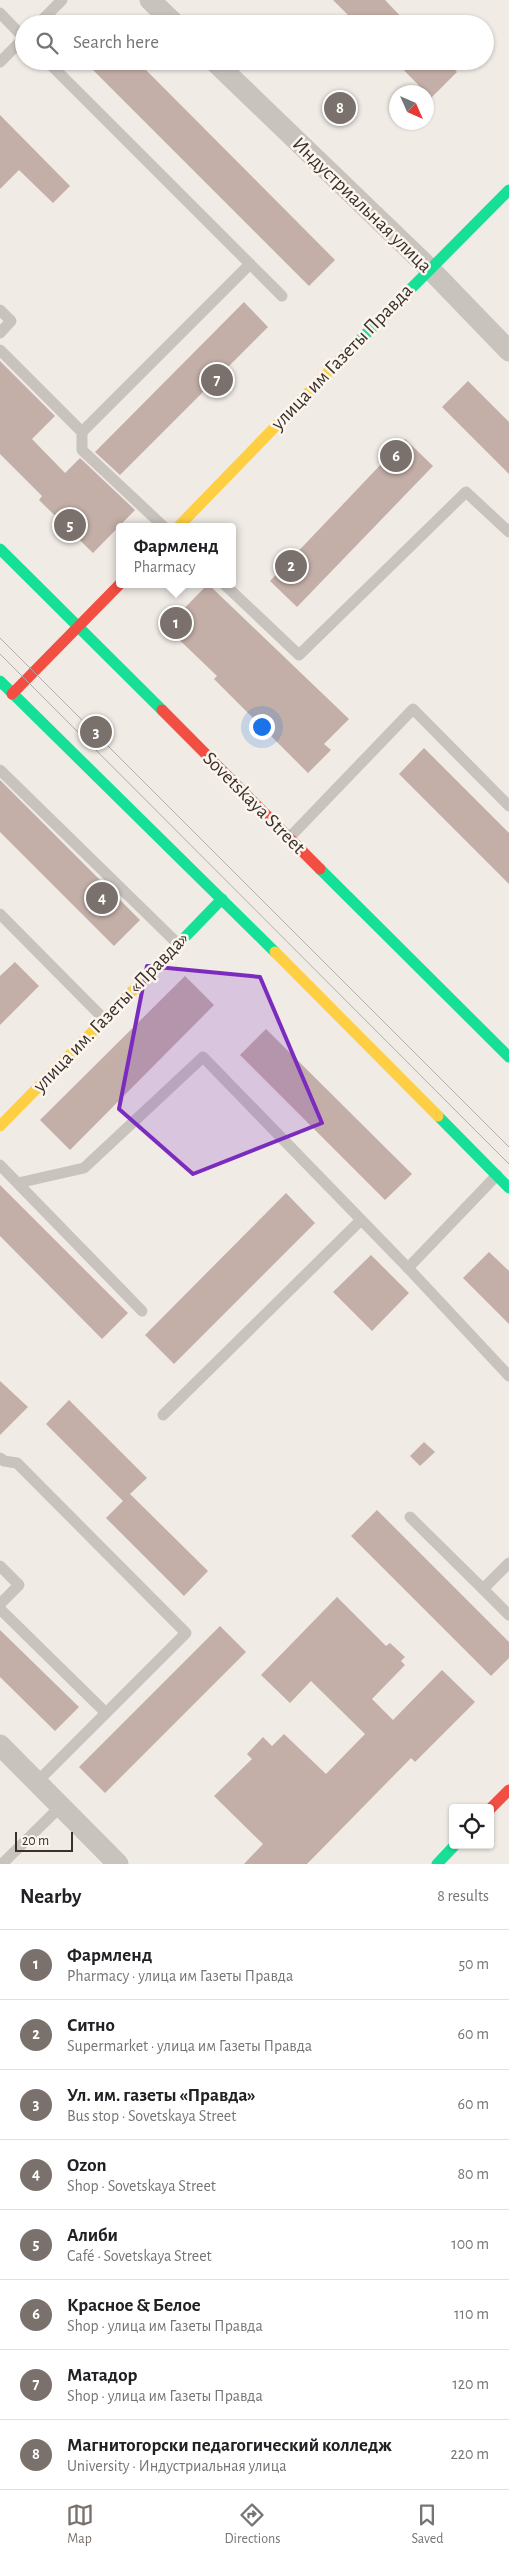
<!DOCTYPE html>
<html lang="en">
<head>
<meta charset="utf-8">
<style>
  body { margin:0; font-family:"Alegreya Sans",sans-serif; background:#f2f2f2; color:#202124 }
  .controls { position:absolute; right:15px; bottom:15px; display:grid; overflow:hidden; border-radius:5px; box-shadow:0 1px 4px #0004 }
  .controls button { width:45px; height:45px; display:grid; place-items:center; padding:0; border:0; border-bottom:1px solid #e0e0e0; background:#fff; color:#202124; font:25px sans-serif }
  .compass { position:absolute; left:389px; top:85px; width:45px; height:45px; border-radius:50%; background:#fff; box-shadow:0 1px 4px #0004; rotate:135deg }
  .scale { position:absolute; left:15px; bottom:12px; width:58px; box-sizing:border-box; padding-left:5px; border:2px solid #3b302b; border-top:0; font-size:14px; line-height:18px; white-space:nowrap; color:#3b302b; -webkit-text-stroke:4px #fbf5ee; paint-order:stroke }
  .you { position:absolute; left:261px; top:726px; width:18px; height:18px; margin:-12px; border:4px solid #fff; border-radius:50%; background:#1a73e8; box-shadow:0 0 0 8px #1a73e833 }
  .badge { display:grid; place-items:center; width:32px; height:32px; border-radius:50%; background:#7a716c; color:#fff; font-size:16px; font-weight:700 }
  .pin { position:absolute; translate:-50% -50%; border:2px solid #fff; box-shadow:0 1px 5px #0006 }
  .popup { position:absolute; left:116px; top:523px; width:120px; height:65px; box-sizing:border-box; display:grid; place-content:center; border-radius:5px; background:#fff; filter:drop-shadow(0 1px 4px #0005); font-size:16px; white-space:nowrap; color:#757577 }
  .popup b { font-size:19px; color:#202124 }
  .popup::after { content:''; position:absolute; left:50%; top:100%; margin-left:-10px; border:10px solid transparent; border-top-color:#fff }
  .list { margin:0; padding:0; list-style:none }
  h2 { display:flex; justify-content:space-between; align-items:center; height:65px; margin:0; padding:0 20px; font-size:21px }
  h2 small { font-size:16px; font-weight:400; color:#757577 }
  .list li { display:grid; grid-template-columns:32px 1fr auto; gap:15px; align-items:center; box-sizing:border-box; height:70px; padding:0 20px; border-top:1px solid #e0e0e0 }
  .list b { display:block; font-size:19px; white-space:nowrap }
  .list p { margin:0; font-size:16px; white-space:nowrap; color:#757577 }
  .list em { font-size:16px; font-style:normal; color:#757577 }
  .icon { flex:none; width:28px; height:28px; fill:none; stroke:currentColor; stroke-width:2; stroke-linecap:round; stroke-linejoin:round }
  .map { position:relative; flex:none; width:509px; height:1864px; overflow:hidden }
  .search { position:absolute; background:#fff; box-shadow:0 1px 4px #0004; left:15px; right:15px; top:15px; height:55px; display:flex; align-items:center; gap:12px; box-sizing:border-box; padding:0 18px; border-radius:28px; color:#757577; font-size:19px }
  .sheet { height:625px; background:#fff }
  nav { display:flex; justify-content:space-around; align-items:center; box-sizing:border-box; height:70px; border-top:1px solid #e0e0e0; background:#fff; font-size:14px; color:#757577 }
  nav a { display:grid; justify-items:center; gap:2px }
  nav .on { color:#7a716c }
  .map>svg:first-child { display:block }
  .building { fill:#c3afa7 }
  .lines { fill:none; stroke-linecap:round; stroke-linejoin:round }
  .lane { stroke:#c9c3be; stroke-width:11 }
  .street { stroke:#c9c3be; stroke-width:21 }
  .fast { stroke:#16e098; stroke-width:11 }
  .slow { stroke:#ffcf43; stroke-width:11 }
  .jam { stroke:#f24e42; stroke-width:11 }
  .tram { stroke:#b1aca8; stroke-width:1 }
  .marked { fill:#7b2cbf; fill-opacity:0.2; stroke:#7b2cbf; stroke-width:4; stroke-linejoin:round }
  .labels { text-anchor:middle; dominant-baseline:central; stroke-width:5; stroke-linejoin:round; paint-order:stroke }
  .street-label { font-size:20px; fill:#3b302b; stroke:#fbf5ee }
</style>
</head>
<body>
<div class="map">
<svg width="509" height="1864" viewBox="0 0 509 1864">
  <rect width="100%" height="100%" fill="#f0ebe5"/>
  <g class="building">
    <path d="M 333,0 L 385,0 L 408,24 L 357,24 Z"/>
    <path d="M 84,61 L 137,61 L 335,260 L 309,286 Z"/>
    <path d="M 395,61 L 446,61 L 457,72 L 431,98 Z"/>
    <path d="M 0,115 L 70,186 L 53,203 L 19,170 L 0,189 Z"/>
    <path d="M 244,302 L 268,327 L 120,475 L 95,452 Z"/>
    <path d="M 0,361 L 55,416 L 32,439 L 65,473 L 80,458 L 135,510 L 93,553 L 39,500 L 42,496 L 0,454 Z"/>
    <path d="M 468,381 L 509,422 L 509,474 L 442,407 Z"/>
    <path d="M 405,439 L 433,466 L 297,607 L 270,581 Z"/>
    <path d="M 208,584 L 349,719 L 324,744 L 331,750 L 308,773 L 214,679 L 217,676 L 166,627 Z"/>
    <path d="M 424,748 L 509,833 L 509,884 L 399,774 Z"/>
    <path d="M 0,780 L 140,920 L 114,946 L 0,832 Z"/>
    <path d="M 15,962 L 39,986 L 0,1025 L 0,976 Z"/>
    <path d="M 185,976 L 214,1005 L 70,1150 L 40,1120 Z"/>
    <path d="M 266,1029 L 412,1174 L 385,1200 L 240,1055 Z"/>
    <path d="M 0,1185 L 128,1313 L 102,1339 L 0,1236 Z"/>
    <path d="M 286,1193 L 315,1223 L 174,1364 L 145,1335 Z"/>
    <path d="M 489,1252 L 509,1271 L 509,1324 L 463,1278 Z"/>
    <path d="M 371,1255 L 409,1293 L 372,1331 L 333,1292 Z"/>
    <path d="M 0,1381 L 28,1407 L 0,1435 Z"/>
    <path d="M 69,1400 L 147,1478 L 130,1494 L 208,1571 L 184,1596 L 106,1518 L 123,1501 L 46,1424 Z"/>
    <path d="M 424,1442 L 435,1452 L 420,1466 L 410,1456 Z"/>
    <path d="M 377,1510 L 509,1642 L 509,1658 L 491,1676 L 351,1536 Z"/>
    <path d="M 337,1597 L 386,1646 L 390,1643 L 405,1657 L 401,1661 L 405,1665 L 372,1699 L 393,1720 L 442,1670 L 475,1702 L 415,1762 L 411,1758 L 307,1864 L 244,1864 L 263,1844 L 214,1796 L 252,1759 L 247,1754 L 263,1737 L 272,1746 L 284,1734 L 326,1774 L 365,1734 L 311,1681 L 290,1703 L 261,1675 Z"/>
    <path d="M 220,1626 L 246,1652 L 105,1793 L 79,1767 Z"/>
    <path d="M 0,1630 L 79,1707 L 55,1731 L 0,1677 Z"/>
  </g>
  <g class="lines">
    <g class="lane">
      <path d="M 0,13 L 24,38"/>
      <path d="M 38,24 L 62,0"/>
      <path d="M 47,61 L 282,296"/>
      <path d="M 0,62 L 24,38"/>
      <path d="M 0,310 L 11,321 L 0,333"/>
      <path d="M 0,350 L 82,432 L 82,450 L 164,527"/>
      <path d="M 82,432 L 250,264"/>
      <path d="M 224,584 L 299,655 L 466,492 L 509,532"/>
      <path d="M 0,770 L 178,944"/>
      <path d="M 289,838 L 413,709 L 509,806"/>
      <path d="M 0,914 L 104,1019"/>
      <path d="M 0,1165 L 142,1311"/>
      <path d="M 18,1183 L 84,1168 L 203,1057 L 408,1268 L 509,1376"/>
      <path d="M 408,1268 L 497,1175"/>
      <path d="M 163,1415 L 361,1220"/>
      <path d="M 0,1458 L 4,1461 L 17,1463 L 186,1633 L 37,1782"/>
      <path d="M 410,1517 L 483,1589"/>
      <path d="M 509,1563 L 483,1589 L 509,1615"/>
      <path d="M 0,1566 L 19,1585 L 0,1604"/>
      <path d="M 0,1609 L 106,1713"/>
      <path d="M 2,1864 L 61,1806"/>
    </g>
    <g class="street">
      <path d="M 150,0 L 175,24"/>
      <path d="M 214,61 L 429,268 L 509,351"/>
      <path d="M 0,1745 L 118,1864"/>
    </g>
    <g class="fast">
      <path d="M 339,361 L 509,190"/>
      <path d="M 0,549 L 162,710"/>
      <path d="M 0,681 L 275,952"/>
      <path d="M 320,869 L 509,1057"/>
      <path d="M 153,970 L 222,899"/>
      <path d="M 438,1116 L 509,1188"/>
      <path d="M 437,1864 L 455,1845"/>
    </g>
    <g class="slow">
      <path d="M 178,527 L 339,361"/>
      <path d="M 275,952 L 438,1116"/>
      <path d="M 0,1126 L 153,970"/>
    </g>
    <g class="jam">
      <path d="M 12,694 L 120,584"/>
      <path d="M 162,710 L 320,869"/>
      <path d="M 490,1809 L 509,1790"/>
    </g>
    <g class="tram">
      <path d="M 0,638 L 509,1147"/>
      <path d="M 0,654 L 509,1164"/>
    </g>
  </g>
  <path class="marked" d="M 147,966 L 260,977 L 322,1123 L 193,1174 L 119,1109 Z"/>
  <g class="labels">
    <g class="street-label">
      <text transform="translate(362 205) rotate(44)">Индустриальная улица</text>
      <text transform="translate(342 357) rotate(-46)">улица им Газеты Правда</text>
      <text transform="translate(254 803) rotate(45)">Sovetskaya Street</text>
      <text transform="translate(111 1012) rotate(-46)">улица им. Газеты «Правда»</text>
    </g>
  </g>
</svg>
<div class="controls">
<button><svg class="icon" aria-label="locate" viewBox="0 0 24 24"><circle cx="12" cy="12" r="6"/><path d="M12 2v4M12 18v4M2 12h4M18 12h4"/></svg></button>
</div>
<svg class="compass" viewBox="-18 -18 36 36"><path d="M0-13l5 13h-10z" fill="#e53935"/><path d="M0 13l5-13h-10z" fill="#757577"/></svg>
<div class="scale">20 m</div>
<div class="you"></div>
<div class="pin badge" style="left:176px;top:623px">1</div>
<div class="popup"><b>Фармленд</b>Pharmacy</div>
<div class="pin badge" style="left:291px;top:566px">2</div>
<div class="pin badge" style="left:96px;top:732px">3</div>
<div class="pin badge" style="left:102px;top:898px">4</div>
<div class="pin badge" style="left:70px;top:525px">5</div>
<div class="pin badge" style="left:396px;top:456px">6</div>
<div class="pin badge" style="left:217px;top:380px">7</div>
<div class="pin badge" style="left:340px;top:108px">8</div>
<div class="search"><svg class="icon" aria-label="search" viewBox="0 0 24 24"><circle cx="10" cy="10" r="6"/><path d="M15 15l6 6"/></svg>Search here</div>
</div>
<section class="sheet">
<h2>Nearby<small>8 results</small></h2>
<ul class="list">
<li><span class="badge">1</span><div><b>Фармленд</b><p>Pharmacy · улица им Газеты Правда</p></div><em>50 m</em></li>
<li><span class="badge">2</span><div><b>Ситно</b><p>Supermarket · улица им Газеты Правда</p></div><em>60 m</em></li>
<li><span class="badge">3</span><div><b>Ул. им. газеты «Правда»</b><p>Bus stop · Sovetskaya Street</p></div><em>60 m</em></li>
<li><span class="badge">4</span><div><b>Ozon</b><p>Shop · Sovetskaya Street</p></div><em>80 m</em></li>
<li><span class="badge">5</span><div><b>Алиби</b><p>Café · Sovetskaya Street</p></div><em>100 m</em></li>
<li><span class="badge">6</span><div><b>Красное &amp; Белое</b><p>Shop · улица им Газеты Правда</p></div><em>110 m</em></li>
<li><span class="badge">7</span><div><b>Матадор</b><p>Shop · улица им Газеты Правда</p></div><em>120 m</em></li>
<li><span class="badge">8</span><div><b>Магнитогорски педагогический колледж</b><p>University · Индустриальная улица</p></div><em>220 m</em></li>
</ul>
</section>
<nav>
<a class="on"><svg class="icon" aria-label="map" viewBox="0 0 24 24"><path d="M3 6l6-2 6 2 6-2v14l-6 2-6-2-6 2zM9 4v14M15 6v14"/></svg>Map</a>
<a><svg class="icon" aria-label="directions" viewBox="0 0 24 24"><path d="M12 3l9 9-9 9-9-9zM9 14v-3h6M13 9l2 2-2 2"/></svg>Directions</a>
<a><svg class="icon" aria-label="saved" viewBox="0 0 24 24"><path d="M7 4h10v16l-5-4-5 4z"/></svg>Saved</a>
</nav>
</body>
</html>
